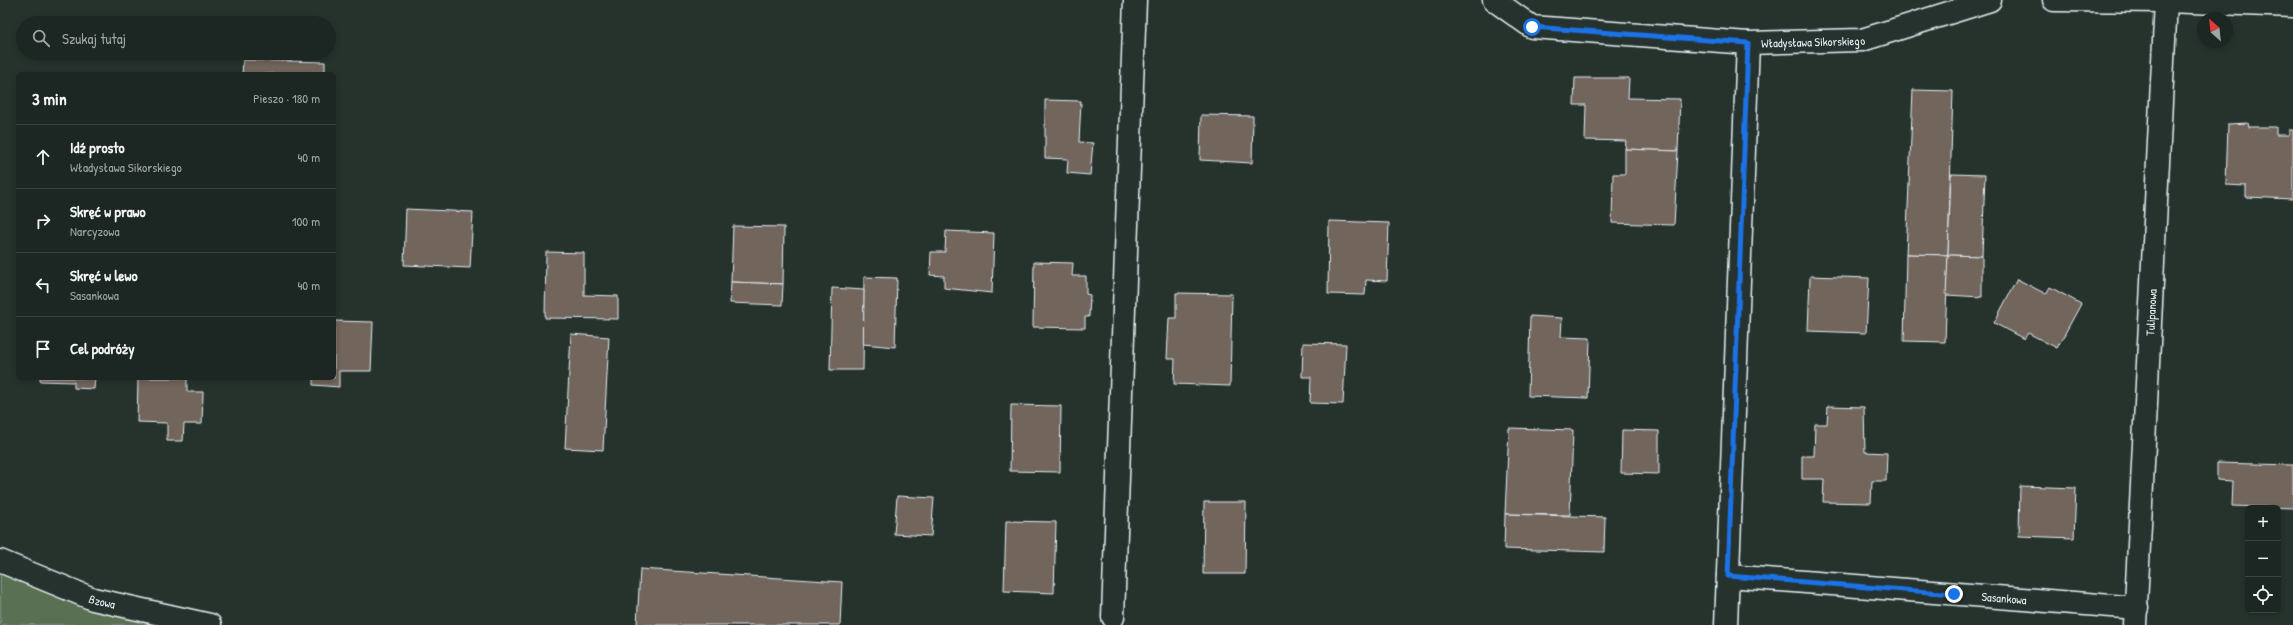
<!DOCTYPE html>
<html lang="pl">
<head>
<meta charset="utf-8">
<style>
  body { margin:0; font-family:"Patrick Hand",sans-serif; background:#252e2a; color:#f1f3f6 }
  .controls { position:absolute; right:12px; bottom:12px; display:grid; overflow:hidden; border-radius:6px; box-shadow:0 2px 6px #0003 }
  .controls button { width:36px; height:36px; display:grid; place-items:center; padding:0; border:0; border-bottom:1px solid #3a4340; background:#1c2622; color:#f1f3f6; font:20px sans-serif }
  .compass { position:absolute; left:2197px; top:12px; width:36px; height:36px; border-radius:50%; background:#1c2622; box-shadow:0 2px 6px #0003; rotate:333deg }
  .stop { position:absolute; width:12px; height:12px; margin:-9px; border:3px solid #1a73e8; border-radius:50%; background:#fff }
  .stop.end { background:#1a73e8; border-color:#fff; box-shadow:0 1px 4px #0008 }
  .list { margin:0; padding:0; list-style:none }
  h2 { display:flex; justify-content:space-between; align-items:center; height:52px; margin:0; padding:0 16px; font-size:17px }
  h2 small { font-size:13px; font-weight:400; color:#a0a5a5 }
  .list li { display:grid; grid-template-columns:26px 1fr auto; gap:12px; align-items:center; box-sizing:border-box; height:64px; padding:0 16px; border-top:1px solid #3a4340 }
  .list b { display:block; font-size:15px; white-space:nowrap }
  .list p { margin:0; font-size:13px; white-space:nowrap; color:#a0a5a5 }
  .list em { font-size:13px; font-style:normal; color:#a0a5a5 }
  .icon { flex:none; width:22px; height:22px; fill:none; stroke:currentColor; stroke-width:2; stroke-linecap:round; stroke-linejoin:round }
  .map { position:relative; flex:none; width:2293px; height:625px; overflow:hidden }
  .search { position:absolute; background:#1c2622; box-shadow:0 2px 6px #0003; left:16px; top:16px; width:320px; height:44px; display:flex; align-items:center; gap:10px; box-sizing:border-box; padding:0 14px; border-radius:22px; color:#a0a5a5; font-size:15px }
  .panel { position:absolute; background:#1c2622; box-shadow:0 2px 6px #0003; left:16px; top:72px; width:320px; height:308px; border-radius:6px }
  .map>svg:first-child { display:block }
  .green { fill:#5a6f53; stroke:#a1b0a6 }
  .building { fill:#71655b; stroke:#e8f1f8 }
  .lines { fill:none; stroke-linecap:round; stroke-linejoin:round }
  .minor-casing { stroke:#e8f1f8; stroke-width:25 }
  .minor { stroke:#26332d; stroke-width:22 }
  .route { stroke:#1a73e8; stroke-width:5 }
  .labels { text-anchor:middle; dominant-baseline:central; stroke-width:3; stroke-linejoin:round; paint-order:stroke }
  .street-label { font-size:12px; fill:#e8f1f8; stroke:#26332d }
</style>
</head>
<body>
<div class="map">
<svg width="2293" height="625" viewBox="0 0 2293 625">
  <rect width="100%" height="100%" fill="#26332d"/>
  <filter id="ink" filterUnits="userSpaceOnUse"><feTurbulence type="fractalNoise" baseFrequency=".025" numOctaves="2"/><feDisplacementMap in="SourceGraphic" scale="8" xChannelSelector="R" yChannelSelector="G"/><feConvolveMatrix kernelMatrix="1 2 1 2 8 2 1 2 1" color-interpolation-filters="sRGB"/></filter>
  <g filter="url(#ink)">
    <path class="green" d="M 0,559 L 185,625 L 0,625 Z"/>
    <g class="building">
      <path d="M 243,60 L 325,62 L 325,74 L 242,74 Z"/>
      <path d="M 1575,78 L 1629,78 L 1628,98 L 1680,99 L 1678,151 L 1625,149 L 1626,141 L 1585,140 L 1586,105 L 1574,105 Z"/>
      <path d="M 1913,90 L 1953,91 L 1948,255 L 1906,254 Z"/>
      <path d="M 1045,100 L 1081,101 L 1079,142 L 1093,143 L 1090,175 L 1067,173 L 1068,159 L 1045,158 Z"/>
      <path d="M 1201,115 L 1253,116 L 1252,163 L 1200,160 Z"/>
      <path d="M 2248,123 L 2249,127 L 2276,127 L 2276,135 L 2289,135 L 2289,130 L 2293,130 L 2293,199 L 2246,197 L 2246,186 L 2226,185 L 2228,124 Z"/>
      <path d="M 1625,149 L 1678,151 L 1674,225 L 1612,223 L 1613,174 L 1625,174 Z"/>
      <path d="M 1951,174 L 1985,175 L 1982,256 L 1948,255 Z"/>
      <path d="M 406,209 L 473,212 L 470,268 L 404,265 Z"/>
      <path d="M 1329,221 L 1389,223 L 1387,281 L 1366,280 L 1365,295 L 1328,294 Z"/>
      <path d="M 733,226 L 784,227 L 783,284 L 731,282 Z"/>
      <path d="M 946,231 L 994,233 L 992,293 L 944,288 L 944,276 L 930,275 L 931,252 L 945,252 Z"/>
      <path d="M 546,252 L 584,253 L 584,295 L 618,296 L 618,319 L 545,318 Z"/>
      <path d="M 1906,254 L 1948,255 L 1945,342 L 1904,341 Z"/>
      <path d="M 1948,255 L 1982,256 L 1982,297 L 1946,295 Z"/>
      <path d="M 1034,262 L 1073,263 L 1072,276 L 1086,276 L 1086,294 L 1090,295 L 1089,317 L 1085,317 L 1085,328 L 1033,327 Z"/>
      <path d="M 1810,276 L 1869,278 L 1866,333 L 1808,331 Z"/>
      <path d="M 864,277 L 897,278 L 895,347 L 863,344 Z"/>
      <path d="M 2017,279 L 2046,294 L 2050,287 L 2081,304 L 2057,348 L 2028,333 L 2024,339 L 1994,323 Z"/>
      <path d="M 731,282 L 783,284 L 782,305 L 730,303 Z"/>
      <path d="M 832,288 L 864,290 L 863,370 L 830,370 Z"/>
      <path d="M 1176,293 L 1232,294 L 1230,386 L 1174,384 L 1175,359 L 1167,359 L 1169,318 L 1176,318 Z"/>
      <path d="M 1530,316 L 1562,318 L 1561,337 L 1590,338 L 1588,398 L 1528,396 Z"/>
      <path d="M 334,321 L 373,322 L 371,371 L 339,371 L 339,387 L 313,385 L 313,378 L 334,378 Z"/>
      <path d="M 571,334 L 609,337 L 603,450 L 565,448 Z"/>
      <path d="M 1303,343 L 1346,344 L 1343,404 L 1310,403 L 1311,377 L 1302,377 Z"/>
      <path d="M 40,378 L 95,378 L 94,389 L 74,388 L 74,382 L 40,381 Z"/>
      <path d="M 138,378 L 187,378 L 187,392 L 203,392 L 202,424 L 184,424 L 183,441 L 167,441 L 167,423 L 137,422 Z"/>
      <path d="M 1011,405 L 1061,406 L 1060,472 L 1010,471 Z"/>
      <path d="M 1828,406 L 1864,407 L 1865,452 L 1887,453 L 1886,481 L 1872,481 L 1871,503 L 1823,502 L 1824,479 L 1802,479 L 1802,456 L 1814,456 L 1815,424 L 1827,424 Z"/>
      <path d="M 1509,428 L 1573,430 L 1570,515 L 1505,514 Z"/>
      <path d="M 1622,430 L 1659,431 L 1659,474 L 1621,473 Z"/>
      <path d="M 2217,463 L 2293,465 L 2293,508 L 2232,506 L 2233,481 L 2217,480 Z"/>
      <path d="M 2020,486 L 2076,488 L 2074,538 L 2019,536 Z"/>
      <path d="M 897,496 L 934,498 L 931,536 L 894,534 Z"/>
      <path d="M 1204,502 L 1246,502 L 1245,574 L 1203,574 Z"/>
      <path d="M 1505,514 L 1605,517 L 1604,552 L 1504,549 Z"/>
      <path d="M 1006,521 L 1056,522 L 1054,593 L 1004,591 Z"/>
      <path d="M 640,569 L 842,582 L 840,625 L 637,625 Z"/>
    </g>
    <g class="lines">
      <defs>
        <g id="minor">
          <path id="s1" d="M 1494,0 L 1532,27 L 1748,43 L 1862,40 L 1990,0"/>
          <path d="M 2054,0 L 2166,1 L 2293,6"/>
          <path id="s2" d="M 0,561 L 93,599 L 210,625"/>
          <path id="s3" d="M 1728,576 L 2137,608"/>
          <path d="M 1113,617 L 1135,0"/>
          <path d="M 1726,625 L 1748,43"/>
          <path id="s4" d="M 2135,625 L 2166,1"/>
        </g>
      </defs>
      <use href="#minor" class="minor-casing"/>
      <use href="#minor" class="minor"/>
    </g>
  </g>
  <g class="lines" filter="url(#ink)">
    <path class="route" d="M 1532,27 L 1748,43 L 1728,576 L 1954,594"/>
  </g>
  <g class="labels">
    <g class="street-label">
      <text stroke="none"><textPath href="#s1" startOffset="328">Władysława Sikorskiego</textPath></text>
      <text stroke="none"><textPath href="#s4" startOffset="313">Tulipanowa</textPath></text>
      <text stroke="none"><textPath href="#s3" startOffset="277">Sasankowa</textPath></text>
      <text stroke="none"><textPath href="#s2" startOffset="110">Bzowa</textPath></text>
    </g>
  </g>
</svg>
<div class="controls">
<button>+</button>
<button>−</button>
<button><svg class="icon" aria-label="locate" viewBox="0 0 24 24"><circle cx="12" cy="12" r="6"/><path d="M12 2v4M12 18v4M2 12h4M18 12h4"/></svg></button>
</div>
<svg class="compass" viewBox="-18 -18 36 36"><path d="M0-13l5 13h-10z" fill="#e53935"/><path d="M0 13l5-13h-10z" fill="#a0a5a5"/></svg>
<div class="stop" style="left:1532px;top:27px"></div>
<div class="stop end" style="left:1954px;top:594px"></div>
<div class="search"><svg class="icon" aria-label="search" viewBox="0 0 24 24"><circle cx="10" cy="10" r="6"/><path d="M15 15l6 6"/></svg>Szukaj tutaj</div>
<section class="panel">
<h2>3 min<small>Pieszo · 180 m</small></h2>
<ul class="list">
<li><svg class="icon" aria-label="ahead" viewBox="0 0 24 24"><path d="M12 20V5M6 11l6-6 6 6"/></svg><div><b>Idź prosto</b><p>Władysława Sikorskiego</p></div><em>40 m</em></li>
<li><svg class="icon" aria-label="right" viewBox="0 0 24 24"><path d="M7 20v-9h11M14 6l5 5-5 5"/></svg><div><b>Skręć w prawo</b><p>Narcyzowa</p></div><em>100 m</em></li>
<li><svg class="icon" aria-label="left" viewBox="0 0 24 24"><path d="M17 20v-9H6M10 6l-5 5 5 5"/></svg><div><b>Skręć w lewo</b><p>Sasankowa</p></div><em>40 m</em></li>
<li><svg class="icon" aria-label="arrive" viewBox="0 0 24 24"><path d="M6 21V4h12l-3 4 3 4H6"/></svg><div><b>Cel podróży</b></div></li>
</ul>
</section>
</div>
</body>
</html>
